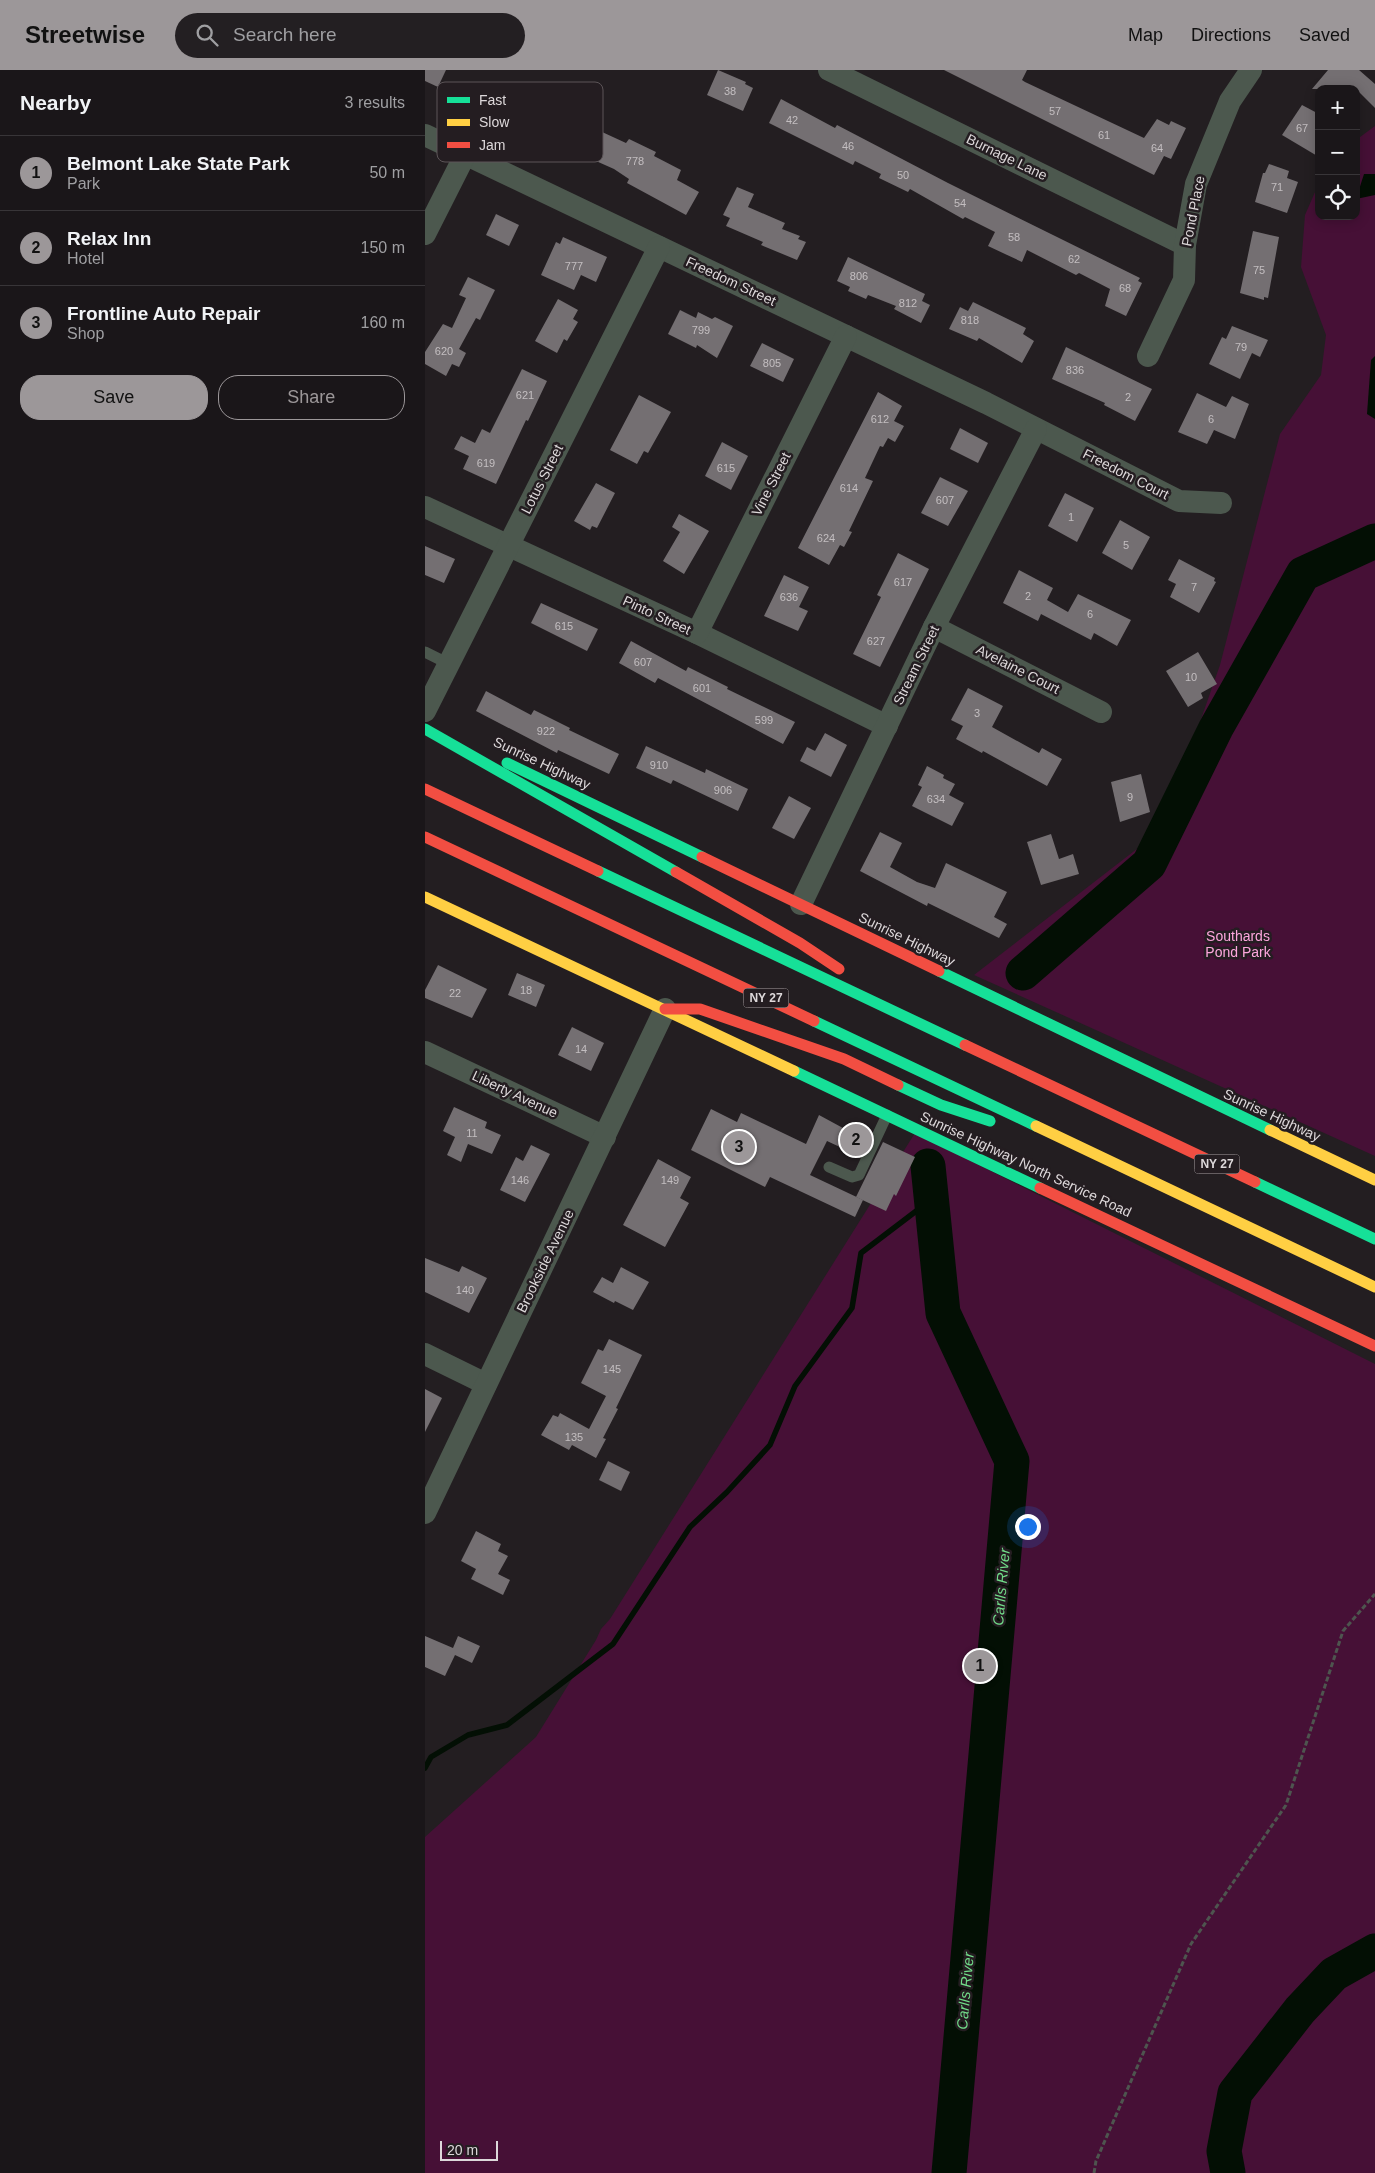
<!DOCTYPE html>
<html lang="en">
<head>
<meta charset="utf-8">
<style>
  body { margin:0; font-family:Arial,sans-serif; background:#231f22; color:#f1f3f6 }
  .controls { position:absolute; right:15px; top:15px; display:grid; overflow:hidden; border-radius:10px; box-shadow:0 2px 12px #0003 }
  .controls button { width:45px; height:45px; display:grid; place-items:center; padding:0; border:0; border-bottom:1px solid #383538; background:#1a1619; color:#f1f3f6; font:25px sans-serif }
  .scale { position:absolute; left:15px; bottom:12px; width:58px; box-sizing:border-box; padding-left:5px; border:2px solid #ddd8da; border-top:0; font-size:14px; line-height:18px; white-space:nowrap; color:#ddd8da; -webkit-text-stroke:4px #241d21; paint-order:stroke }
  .you { position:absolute; left:602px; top:1456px; width:18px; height:18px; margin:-12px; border:4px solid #fff; border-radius:50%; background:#1a73e8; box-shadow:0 0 0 8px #1a73e833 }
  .badge { display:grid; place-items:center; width:32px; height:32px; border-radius:50%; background:#9c9799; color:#111; font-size:16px; font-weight:700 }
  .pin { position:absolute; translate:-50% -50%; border:2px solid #fff; box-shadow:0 1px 5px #0006 }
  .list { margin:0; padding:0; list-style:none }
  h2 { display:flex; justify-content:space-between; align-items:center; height:65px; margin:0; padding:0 20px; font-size:21px }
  h2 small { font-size:16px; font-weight:400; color:#9f9fa2 }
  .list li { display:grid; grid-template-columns:32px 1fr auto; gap:15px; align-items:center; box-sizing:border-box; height:75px; padding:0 20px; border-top:1px solid #383538 }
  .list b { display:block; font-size:19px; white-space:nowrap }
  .list p { margin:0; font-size:16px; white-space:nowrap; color:#9f9fa2 }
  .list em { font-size:16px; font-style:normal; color:#9f9fa2 }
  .actions { display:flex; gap:10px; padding:15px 20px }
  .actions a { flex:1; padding:11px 0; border:1px solid #9c9799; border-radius:20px; text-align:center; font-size:18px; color:#9c9799 }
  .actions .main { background:#9c9799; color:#111 }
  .icon { flex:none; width:28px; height:28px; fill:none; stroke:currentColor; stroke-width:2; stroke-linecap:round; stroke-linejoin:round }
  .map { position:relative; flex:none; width:950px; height:2103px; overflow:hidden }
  header { display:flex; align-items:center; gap:30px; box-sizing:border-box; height:70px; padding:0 25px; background:#9c9799; color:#111 }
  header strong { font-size:24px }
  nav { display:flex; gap:28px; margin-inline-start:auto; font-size:18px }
  .search { width:350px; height:45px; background:#231f22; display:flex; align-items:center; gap:12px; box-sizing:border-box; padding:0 18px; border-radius:28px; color:#9f9fa2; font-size:19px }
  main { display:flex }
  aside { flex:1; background:#1a1619 }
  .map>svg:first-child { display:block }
  .green { fill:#461036 }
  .water { fill:#030f04 }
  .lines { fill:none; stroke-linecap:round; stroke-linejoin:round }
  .stream { stroke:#030f04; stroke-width:5.5 }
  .river { stroke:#030f04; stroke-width:35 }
  .building { fill:#746f72 }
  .path { stroke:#4e554f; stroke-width:3; stroke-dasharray:5 2.5; stroke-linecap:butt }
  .lane { stroke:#4c584e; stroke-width:11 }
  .street { stroke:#4c584e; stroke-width:22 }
  .fast { stroke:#16e098; stroke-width:11 }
  .slow { stroke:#ffcf43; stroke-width:11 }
  .jam { stroke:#f24e42; stroke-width:11 }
  .labels { text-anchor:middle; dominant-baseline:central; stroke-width:5; stroke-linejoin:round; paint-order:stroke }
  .number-label { font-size:11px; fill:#c3bec0 }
  .shield { fill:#241d21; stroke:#a6a0a2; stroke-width:1 }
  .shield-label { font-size:12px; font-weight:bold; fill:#ddd8da }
  .street-label { font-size:14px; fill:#ddd8da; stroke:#241d21 }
  .park-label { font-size:14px; fill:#fda6dd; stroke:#241d21 }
  .water-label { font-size:15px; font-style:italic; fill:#72dd8a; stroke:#241d21 }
  .key { fill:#241d21; stroke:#5c5558; stroke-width:1 }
  .key-label { font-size:14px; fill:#ddd8da }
</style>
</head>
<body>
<header>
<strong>Streetwise</strong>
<div class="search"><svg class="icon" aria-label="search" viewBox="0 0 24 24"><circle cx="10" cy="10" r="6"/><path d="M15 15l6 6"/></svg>Search here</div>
<nav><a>Map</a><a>Directions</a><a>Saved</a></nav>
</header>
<main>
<aside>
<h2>Nearby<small>3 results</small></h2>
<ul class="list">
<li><span class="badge">1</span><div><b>Belmont Lake State Park</b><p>Park</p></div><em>50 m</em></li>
<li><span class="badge">2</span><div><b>Relax Inn</b><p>Hotel</p></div><em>150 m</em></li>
<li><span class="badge">3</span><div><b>Frontline Auto Repair</b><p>Shop</p></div><em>160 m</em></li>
</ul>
<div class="actions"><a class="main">Save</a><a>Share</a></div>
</aside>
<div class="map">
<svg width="950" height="2103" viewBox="0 0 950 2103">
  <rect width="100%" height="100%" fill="#231e21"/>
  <g class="green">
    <path d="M 950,56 L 950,1086 L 549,905 L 717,775 L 775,652 L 795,595 L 855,364 L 896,305 L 901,265 L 876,197 L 880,145 L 894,113 L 894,146 L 931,146 L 931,70 Z"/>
    <path d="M 490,1063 L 950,1294 L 950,2103 L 0,2103 L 0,1767 L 111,1667 L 171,1570 L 176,1559 L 185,1549 Z"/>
  </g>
  <g class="water">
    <path d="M 939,104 L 950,104 L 950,125 L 931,129 Z"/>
    <path d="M 950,286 L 950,349 L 942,344 L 946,290 Z"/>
  </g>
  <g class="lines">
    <path class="stream" d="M 0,1698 L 6,1687 L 43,1665 L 82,1655 L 188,1574 L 265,1457 L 302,1422 L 345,1375 L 370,1316 L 427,1238 L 436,1183 L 507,1129"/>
    <g class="river">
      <path d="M 598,903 L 724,794 L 791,658 L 878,504 L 950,471"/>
      <path d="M 503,1096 L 518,1243 L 587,1391 L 524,2103"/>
      <path d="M 803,2103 L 799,2081 L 810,2023 L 875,1940 L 909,1904 L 950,1881"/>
    </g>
  </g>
  <g class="building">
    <path d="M 0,0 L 21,0 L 13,17 L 0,11 Z"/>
    <path d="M 293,0 L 321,12 L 320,14 L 328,18 L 318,41 L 282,25 Z"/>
    <path d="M 519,0 L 602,0 L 597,10 L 600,12 L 719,68 L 732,49 L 744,55 L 746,51 L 761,58 L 746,89 L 739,86 L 729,105 Z"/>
    <path d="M 903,0 L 934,0 L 950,14 L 950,38 L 931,19 L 887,19 Z"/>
    <path d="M 72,18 L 149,54 L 151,50 L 201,73 L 204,69 L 231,82 L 229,86 L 256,100 L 252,110 L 274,122 L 261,145 L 202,113 L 204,109 L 189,99 L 153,83 L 152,86 L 112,65 L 111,67 L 88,56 L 90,51 L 62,38 Z"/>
    <path d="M 356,29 L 410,58 L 412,55 L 523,113 L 715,208 L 713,211 L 717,213 L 701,246 L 680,236 L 685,219 L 654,203 L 651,205 L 602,180 L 597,192 L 563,176 L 570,162 L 540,147 L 538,149 L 485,119 L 483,122 L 454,108 L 456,104 L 430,91 L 428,95 L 344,53 Z"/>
    <path d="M 877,35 L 894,44 L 894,87 L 857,65 Z"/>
    <path d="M 844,94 L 864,101 L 862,108 L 873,112 L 862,143 L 830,132 L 838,103 L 840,103 Z"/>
    <path d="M 312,117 L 329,124 L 323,137 L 360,153 L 357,159 L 375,166 L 373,169 L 381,172 L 372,190 L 336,175 L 338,172 L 301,156 L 305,148 L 298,145 Z"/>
    <path d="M 71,144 L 94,155 L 84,176 L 61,165 Z"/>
    <path d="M 828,161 L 854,167 L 843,228 L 839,227 L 839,230 L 815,223 Z"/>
    <path d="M 138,167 L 182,187 L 171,212 L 156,205 L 149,220 L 116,205 L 131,172 L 135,174 Z"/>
    <path d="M 423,187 L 500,224 L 497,231 L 505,235 L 496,253 L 469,239 L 471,236 L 443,225 L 441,229 L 423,221 L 425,217 L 412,211 Z"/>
    <path d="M 43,207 L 70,220 L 55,250 L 51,248 L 34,279 L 41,283 L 34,297 L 27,294 L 21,306 L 0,294 L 0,282 L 18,254 L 27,258 L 41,228 L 34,225 Z"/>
    <path d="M 133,229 L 153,240 L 148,249 L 153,252 L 142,271 L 139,269 L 132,283 L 110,271 Z"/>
    <path d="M 548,232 L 601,258 L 598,264 L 609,271 L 597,293 L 554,268 L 552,271 L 524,259 L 535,237 L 543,241 Z"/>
    <path d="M 255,240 L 271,248 L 273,242 L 287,249 L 290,247 L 308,256 L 292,288 L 272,275 L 271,278 L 243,264 Z"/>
    <path d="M 807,256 L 843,270 L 835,287 L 827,283 L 815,309 L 784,294 L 797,267 L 801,269 Z"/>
    <path d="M 337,273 L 369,289 L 358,312 L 325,296 Z"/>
    <path d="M 641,277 L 727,319 L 710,351 L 679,335 L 680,333 L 627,309 Z"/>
    <path d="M 97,299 L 122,311 L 103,351 L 101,350 L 71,414 L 38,399 L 44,386 L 29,379 L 36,366 L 50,373 L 57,359 L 65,363 Z"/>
    <path d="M 453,322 L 477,336 L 469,351 L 479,356 L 470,372 L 463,368 L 458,377 L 455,376 L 440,408 L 448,411 L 424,461 L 427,462 L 419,477 L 415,475 L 404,495 L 373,478 Z"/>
    <path d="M 772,323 L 801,337 L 807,326 L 824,334 L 810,369 L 789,360 L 782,374 L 753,362 Z"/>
    <path d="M 214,325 L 246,342 L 223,383 L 219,381 L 212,394 L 185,380 Z"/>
    <path d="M 535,358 L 563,373 L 553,393 L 525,379 Z"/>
    <path d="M 297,372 L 323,386 L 306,420 L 280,406 Z"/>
    <path d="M 515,407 L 543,421 L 523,456 L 496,443 Z"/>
    <path d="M 171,413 L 190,423 L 172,458 L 167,456 L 165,460 L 149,451 Z"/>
    <path d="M 640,423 L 669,438 L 652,472 L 623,456 Z"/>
    <path d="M 254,444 L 284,461 L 259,504 L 238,491 L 255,462 L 247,457 Z"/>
    <path d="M 695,450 L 725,467 L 707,500 L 677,483 Z"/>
    <path d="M 0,476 L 30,489 L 19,513 L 0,505 Z"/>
    <path d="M 473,483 L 504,499 L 455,597 L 428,584 L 456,527 L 452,525 Z"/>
    <path d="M 754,489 L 790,508 L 789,511 L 791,512 L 774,543 L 745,527 L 751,514 L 743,510 Z"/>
    <path d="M 594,500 L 628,518 L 622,530 L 643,542 L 653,524 L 706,550 L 692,576 L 669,563 L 666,570 L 616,544 L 613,551 L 578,533 Z"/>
    <path d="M 359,505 L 384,517 L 374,537 L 383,541 L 373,561 L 339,546 Z"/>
    <path d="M 116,533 L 173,559 L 162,581 L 106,553 Z"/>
    <path d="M 206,571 L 261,601 L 263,597 L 303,617 L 302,619 L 370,652 L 358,674 L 233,608 L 230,613 L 194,593 Z"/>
    <path d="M 773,582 L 792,614 L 776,623 L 778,628 L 763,637 L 741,601 Z"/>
    <path d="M 543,618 L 578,636 L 567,657 L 614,683 L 617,678 L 637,689 L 622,716 L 558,681 L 557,683 L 531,669 L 538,656 L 526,650 Z"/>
    <path d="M 61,621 L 106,645 L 109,640 L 145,658 L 144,660 L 194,684 L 184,704 L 133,680 L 132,683 L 51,641 Z"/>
    <path d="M 400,663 L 422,675 L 406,707 L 375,691 L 382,677 L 390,681 Z"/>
    <path d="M 221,676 L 280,703 L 281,699 L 323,719 L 313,741 L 248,710 L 246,714 L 211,698 Z"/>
    <path d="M 502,696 L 519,705 L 518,708 L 530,714 L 524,725 L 539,733 L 527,756 L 487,736 L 497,717 L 493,715 Z"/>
    <path d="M 716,704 L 725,742 L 695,752 L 686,712 Z"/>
    <path d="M 364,726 L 386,738 L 369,769 L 347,758 Z"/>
    <path d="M 455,762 L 477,773 L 465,797 L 492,812 L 510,818 L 521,793 L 582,822 L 569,847 L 582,854 L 574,868 L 503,833 L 502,836 L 435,801 Z"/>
    <path d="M 626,764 L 634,789 L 648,784 L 654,804 L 616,815 L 602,772 Z"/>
    <path d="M 13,895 L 62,919 L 47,948 L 0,928 L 0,920 Z"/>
    <path d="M 92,903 L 120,915 L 111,937 L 83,925 Z"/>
    <path d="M 147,957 L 179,973 L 166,1001 L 133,985 Z"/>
    <path d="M 29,1037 L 62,1052 L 60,1058 L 76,1065 L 67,1084 L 43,1074 L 36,1092 L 22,1085 L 30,1067 L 18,1061 Z"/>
    <path d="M 286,1039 L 312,1052 L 316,1043 L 381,1074 L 394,1045 L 429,1064 L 432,1060 L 444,1065 L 436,1083 L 418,1075 L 417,1078 L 402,1071 L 385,1105 L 438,1130 L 430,1147 L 345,1107 L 340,1117 L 266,1080 Z"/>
    <path d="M 458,1072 L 490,1087 L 471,1126 L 469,1124 L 461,1141 L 431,1127 Z"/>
    <path d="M 106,1075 L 125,1084 L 100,1132 L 75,1120 L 91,1087 L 98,1091 Z"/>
    <path d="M 233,1089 L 266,1107 L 255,1128 L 264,1133 L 240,1177 L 198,1155 Z"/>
    <path d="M 0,1188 L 34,1202 L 37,1196 L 62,1208 L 44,1243 L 0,1222 Z"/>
    <path d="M 196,1197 L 224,1212 L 208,1240 L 190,1231 L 189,1233 L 168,1222 L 177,1207 L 188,1213 Z"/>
    <path d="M 184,1269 L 217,1285 L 191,1338 L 193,1339 L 178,1368 L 181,1369 L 171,1388 L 147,1375 L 144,1380 L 116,1365 L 128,1345 L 133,1347 L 135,1343 L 164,1359 L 181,1326 L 156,1313 L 173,1279 L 178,1281 Z"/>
    <path d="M 0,1319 L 17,1328 L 0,1362 Z"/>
    <path d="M 183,1391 L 205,1402 L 196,1421 L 174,1410 Z"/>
    <path d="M 51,1461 L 76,1474 L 73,1481 L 83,1486 L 73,1504 L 85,1510 L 78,1525 L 46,1509 L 51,1499 L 36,1491 Z"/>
    <path d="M 0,1566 L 28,1578 L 33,1566 L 55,1576 L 47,1593 L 30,1585 L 20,1606 L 0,1597 Z"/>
  </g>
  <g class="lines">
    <path class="path" d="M 669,2103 L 671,2091 L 766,1874 L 861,1735 L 918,1561 L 950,1524"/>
    <g class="lane">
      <path d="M 0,582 L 24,594"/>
      <path d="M 404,1097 L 427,1107 L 434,1105 L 462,1045"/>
    </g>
    <g class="street">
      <path d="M 404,0 L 760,175"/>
      <path d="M 0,65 L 561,333 L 754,431 L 796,433"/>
      <path d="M 0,164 L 41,83"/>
      <path d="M 723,286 L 759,210 L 760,175 L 771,114 L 805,31 L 826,0"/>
      <path d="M 0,437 L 272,563 L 462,656"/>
      <path d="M 509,557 L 676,642"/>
      <path d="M 272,563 L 421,266"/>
      <path d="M 0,641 L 234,177"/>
      <path d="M 376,834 L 509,557 L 611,359"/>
      <path d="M 0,982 L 180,1067"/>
      <path d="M 0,1284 L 61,1314"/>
      <path d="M 0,1443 L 240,939"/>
    </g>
    <g class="fast">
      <path d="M 0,659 L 251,802"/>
      <path d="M 82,693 L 277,787"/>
      <path d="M 173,801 L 540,975"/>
      <path d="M 514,901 L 845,1060"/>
      <path d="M 389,951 L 611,1056"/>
      <path d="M 369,1001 L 615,1118"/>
      <path d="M 473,1015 L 516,1035 L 565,1051"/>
      <path d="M 830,1112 L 950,1169"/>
    </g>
    <g class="slow">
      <path d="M 0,827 L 369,1001"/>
      <path d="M 611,1056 L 950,1217"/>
      <path d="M 845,1060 L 950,1110"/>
    </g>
    <g class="jam">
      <path d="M 0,719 L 173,801"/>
      <path d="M 0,767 L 389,951"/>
      <path d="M 277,787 L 514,901"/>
      <path d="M 251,802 L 375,873 L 414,899"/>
      <path d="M 240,939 L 275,939 L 419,989 L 473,1015"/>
      <path d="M 540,975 L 830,1112"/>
      <path d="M 615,1118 L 950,1276"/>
    </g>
  </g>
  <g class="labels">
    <g class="number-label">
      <text x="305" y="21">38</text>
      <text x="630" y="41">57</text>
      <text x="367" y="50">42</text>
      <text x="877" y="58">67</text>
      <text x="679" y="65">61</text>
      <text x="423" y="76">46</text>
      <text x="732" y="78">64</text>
      <text x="210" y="91">778</text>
      <text x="478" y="105">50</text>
      <text x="852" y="117">71</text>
      <text x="535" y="133">54</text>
      <text x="589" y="167">58</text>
      <text x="649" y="189">62</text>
      <text x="149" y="196">777</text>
      <text x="834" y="200">75</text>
      <text x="434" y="206">806</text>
      <text x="700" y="218">68</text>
      <text x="483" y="233">812</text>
      <text x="545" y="250">818</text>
      <text x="276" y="260">799</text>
      <text x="816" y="277">79</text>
      <text x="19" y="281">620</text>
      <text x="347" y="293">805</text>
      <text x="650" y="300">836</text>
      <text x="100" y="325">621</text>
      <text x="703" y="327">2</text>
      <text x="455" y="349">612</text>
      <text x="786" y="349">6</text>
      <text x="61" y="393">619</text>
      <text x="301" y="398">615</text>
      <text x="424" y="418">614</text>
      <text x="520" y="430">607</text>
      <text x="646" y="447">1</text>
      <text x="401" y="468">624</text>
      <text x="701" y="475">5</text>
      <text x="478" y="512">617</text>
      <text x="769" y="517">7</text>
      <text x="603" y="526">2</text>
      <text x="364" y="527">636</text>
      <text x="665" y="544">6</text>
      <text x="139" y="556">615</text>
      <text x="451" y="571">627</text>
      <text x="218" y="592">607</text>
      <text x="766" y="607">10</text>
      <text x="277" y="618">601</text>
      <text x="552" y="643">3</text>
      <text x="339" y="650">599</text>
      <text x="121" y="661">922</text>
      <text x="234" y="695">910</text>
      <text x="298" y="720">906</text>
      <text x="705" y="727">9</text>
      <text x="511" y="729">634</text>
      <text x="101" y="920">18</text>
      <text x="30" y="923">22</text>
      <text x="156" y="979">14</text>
      <text x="47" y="1063">11</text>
      <text x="95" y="1110">146</text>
      <text x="245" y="1110">149</text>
      <text x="40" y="1220">140</text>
      <text x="187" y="1299">145</text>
      <text x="149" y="1367">135</text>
    </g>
    <g class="shield">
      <rect x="318.5" y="918.5" width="45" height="19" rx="4"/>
      <rect x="769.5" y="1084.5" width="45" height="19" rx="4"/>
    </g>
    <g class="shield-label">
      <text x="341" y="928">NY 27</text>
      <text x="792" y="1094">NY 27</text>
    </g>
    <g class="street-label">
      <text transform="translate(582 87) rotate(26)">Burnage Lane</text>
      <text transform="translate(768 141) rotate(-79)">Pond Place</text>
      <text transform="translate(306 211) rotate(25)">Freedom Street</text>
      <text transform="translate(701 404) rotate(27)">Freedom Court</text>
      <text transform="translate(117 409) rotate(-63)">Lotus Street</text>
      <text transform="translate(346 414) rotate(-63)">Vine Street</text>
      <text transform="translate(232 545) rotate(25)">Pinto Street</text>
      <text transform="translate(491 595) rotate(-64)">Stream Street</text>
      <text transform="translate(593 599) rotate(27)">Avelaine Court</text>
      <text transform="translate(117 693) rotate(25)">Sunrise Highway</text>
      <text transform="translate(482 869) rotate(26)">Sunrise Highway</text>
      <text transform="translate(90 1024) rotate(25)">Liberty Avenue</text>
      <text transform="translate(847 1045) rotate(25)">Sunrise Highway</text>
      <text transform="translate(601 1094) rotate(25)">Sunrise Highway North Service Road</text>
      <text transform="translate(120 1191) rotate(-64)">Brookside Avenue</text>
    </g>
    <g class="park-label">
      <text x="813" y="866">Southards<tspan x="813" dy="16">Pond Park</tspan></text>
    </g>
    <g class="water-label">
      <text transform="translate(576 1517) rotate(-85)">Carlls River</text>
      <text transform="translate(540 1921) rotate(-85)">Carlls River</text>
    </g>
  </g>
  <rect x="12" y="12" width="166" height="80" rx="8" class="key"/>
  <rect x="22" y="27" width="23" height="6" fill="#16e098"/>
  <rect x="22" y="49" width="23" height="7" fill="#ffcf43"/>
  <rect x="22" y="72" width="23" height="6" fill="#f24e42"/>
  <g class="key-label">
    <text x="54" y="35">Fast</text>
    <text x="54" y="57">Slow</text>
    <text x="54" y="80">Jam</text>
  </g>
</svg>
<div class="controls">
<button>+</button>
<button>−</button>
<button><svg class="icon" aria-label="locate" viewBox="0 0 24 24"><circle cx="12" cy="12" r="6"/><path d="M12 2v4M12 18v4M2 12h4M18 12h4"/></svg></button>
</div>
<div class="scale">20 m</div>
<div class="you"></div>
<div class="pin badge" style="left:555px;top:1596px">1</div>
<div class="pin badge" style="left:431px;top:1070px">2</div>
<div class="pin badge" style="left:314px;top:1077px">3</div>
</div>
</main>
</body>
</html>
